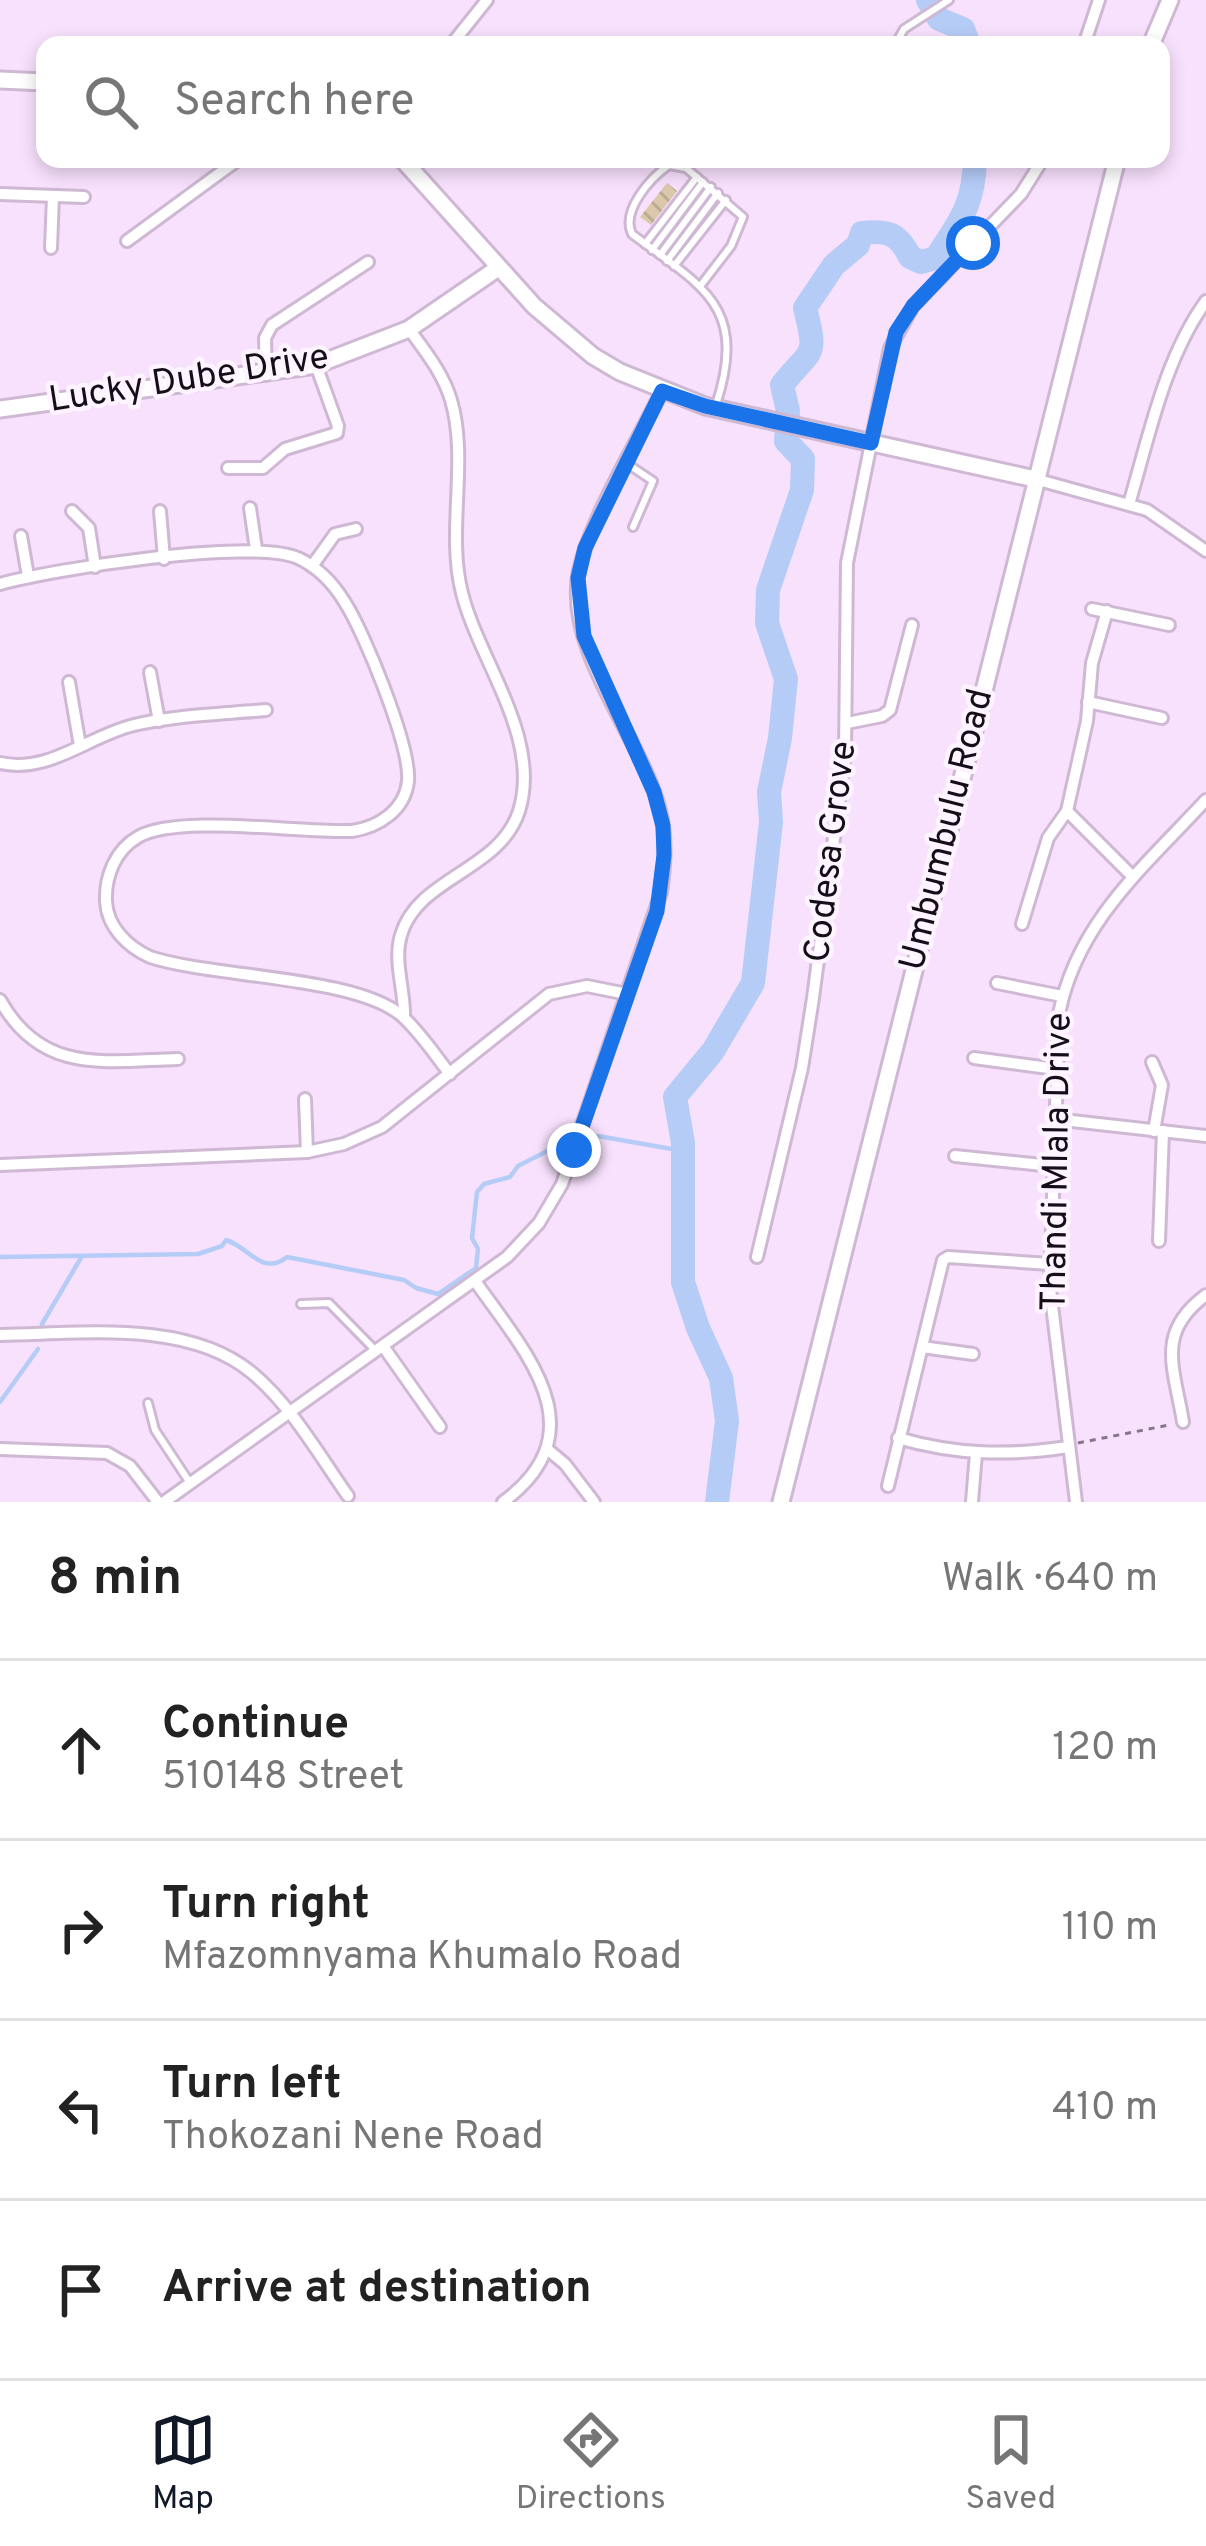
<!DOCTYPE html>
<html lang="en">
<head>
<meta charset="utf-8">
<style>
  body { margin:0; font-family:Overpass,sans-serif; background:#f2f2f2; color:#222 }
  .stop { position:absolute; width:36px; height:36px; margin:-27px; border:9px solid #1a73e8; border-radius:50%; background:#fff }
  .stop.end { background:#1a73e8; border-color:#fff; box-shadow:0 3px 12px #0008 }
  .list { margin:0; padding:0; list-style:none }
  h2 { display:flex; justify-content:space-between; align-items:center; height:156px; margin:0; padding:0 48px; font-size:51px }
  h2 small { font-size:39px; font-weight:400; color:#767676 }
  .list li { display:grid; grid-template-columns:78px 1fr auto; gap:36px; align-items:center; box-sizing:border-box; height:180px; padding:0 48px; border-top:3px solid #e0e0e0 }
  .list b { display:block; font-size:45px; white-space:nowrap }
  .list p { margin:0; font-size:39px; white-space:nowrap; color:#767676 }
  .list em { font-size:39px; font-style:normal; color:#767676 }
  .icon { flex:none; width:66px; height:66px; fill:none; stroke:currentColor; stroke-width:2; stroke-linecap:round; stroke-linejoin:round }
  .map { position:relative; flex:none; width:1206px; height:1502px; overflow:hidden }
  .search { position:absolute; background:#fff; box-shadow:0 6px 18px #0003; left:36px; right:36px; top:36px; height:132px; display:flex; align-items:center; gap:30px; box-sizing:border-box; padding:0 42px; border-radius:24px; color:#767676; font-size:45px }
  .sheet { height:876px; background:#fff }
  nav { display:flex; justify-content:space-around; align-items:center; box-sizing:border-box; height:168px; border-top:3px solid #e0e0e0; background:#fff; font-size:33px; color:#767676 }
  nav a { display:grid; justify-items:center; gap:6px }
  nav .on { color:#111827 }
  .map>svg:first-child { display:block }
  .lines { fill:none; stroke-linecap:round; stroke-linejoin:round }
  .stream { stroke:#b5ccf7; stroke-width:4.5 }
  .river { stroke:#b5ccf7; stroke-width:24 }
  .building { fill:url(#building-back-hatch) }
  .lane-casing { stroke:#cfb8d3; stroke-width:12 }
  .street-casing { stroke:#cfb8d3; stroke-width:16 }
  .secondary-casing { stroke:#cfb8d3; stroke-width:21 }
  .path { stroke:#857689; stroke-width:3; stroke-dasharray:6 6; stroke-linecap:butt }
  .lane { stroke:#fff; stroke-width:6 }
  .street { stroke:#fff; stroke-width:10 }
  .secondary { stroke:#fff; stroke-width:15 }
  .route { stroke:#1a73e8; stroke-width:15 }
  .labels { text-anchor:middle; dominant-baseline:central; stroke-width:9; stroke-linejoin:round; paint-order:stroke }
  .street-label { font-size:36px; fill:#150d17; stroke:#fdf4ff }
</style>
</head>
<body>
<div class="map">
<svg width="1206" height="1502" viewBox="0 0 1206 1502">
  <defs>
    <pattern id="building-back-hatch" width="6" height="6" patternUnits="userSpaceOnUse" patternTransform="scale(3)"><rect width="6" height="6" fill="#dbc8aa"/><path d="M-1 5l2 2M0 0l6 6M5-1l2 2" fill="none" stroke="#bbab92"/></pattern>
  </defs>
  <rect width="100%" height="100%" fill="#f8e1fd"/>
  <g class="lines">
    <g class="stream">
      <path d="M 598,1136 L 683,1151"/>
      <path d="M 0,1257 L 198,1254 L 222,1246 L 226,1240 C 248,1246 262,1277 287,1257 L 404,1280 L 416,1288 L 438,1294 L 476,1268 L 478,1249 L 472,1238 L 477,1192 L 484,1184 L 510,1177 L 518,1166 L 557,1146"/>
      <path d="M 42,1324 L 82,1256"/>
      <path d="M 0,1402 L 38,1349"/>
    </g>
    <g class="river">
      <path d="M 928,0 L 939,19 L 963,29 L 969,45"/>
      <path d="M 717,1502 L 727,1421 L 721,1378 L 698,1328 L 683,1282 L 683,1143 L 675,1097 L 713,1051 L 753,983 L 771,822 L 769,792 L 780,738 L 786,679 L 767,623 L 768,590 L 802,490 L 803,459 L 786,441 L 788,411 L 782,385 C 812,347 818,359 805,308 L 834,265 L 858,245 L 862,233 C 888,230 898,233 910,257 L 921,262 L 936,258 C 960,221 974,205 975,159"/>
    </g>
  </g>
  <path class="building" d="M 667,183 L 677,191 L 651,225 L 640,217 Z"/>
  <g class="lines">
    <defs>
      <g id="lane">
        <path d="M 895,45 L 904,29 L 949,0"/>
        <path d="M 645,244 L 697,177"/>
        <path d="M 652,250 L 703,182"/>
        <path d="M 660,255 L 711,187"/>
        <path d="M 667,261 L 718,193"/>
        <path d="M 674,266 L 726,200"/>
        <path d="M 701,285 L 731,246 L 743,217 L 686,168 L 669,165 C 650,178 621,211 632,234 C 704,288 748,306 716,405"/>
        <path d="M 626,463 L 653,481 L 633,527"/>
        <path d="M 301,1304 L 329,1303 L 376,1351"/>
        <path d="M 148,1403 L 155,1430 L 190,1483"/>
      </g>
      <g id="street">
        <path d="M 451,45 L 487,0"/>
        <path d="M 1084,45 L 1099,0"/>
        <path d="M 0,194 L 84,197"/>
        <path d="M 127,241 L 239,159"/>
        <path d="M 51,248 L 53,196"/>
        <path d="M 266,375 L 265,338 L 272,325 L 368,262"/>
        <path d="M 228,468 L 263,468 L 285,449 L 337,433 L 338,426 L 316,365"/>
        <path d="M 1035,479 L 1147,510 L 1206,551"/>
        <path d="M 1129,504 C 1149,437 1164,359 1206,301"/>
        <path d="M 250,508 L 256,549"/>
        <path d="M 72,511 L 89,528 L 95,567"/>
        <path d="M 160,511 L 164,559"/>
        <path d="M 21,536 L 28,576"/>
        <path d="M 312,566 L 335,534 L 356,529"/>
        <path d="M 0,584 C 53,569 252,538 298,558 C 317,567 333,583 344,601 C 364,631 411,747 408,781 C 405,810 379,827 352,831 C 300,833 178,814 138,837 C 115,850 105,877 106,901 C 107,927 128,947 150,957 C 214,978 356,976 402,1016 C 420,1032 435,1055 450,1074"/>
        <path d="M 1092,609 L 1169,625"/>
        <path d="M 150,672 L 159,721"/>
        <path d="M 69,682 L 80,746"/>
        <path d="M 1088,702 L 1162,718"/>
        <path d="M 847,723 L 882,716 L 890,710 L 912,625"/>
        <path d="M 0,763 C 49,774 88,736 134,725 C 176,715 222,714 266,710"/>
        <path d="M 1067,811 L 1133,877"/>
        <path d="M 1022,924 L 1048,838 L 1067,811 L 1087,721 L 1092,663 L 1107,611"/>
        <path d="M 997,983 L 1062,996"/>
        <path d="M 0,1000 C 42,1075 105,1061 178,1059"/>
        <path d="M 404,1017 C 405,991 393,961 401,935 C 418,877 500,871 519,811 C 542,738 479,661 462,593 C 446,531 469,461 451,400 C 443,373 425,351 409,329"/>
        <path d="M 974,1058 L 1056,1069"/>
        <path d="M 1152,1062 L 1162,1085 L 1154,1131"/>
        <path d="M 305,1099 L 307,1152"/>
        <path d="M 1054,1119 L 1206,1136"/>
        <path d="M 955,1156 L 1052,1166"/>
        <path d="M 0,1165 L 307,1152 L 344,1144 L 382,1127 L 549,994 L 587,986 L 627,994"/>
        <path d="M 1159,1241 L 1163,1131"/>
        <path d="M 757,1257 L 802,1068 L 813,998 L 845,754 L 847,563 L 890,348 L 913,306 L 1021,194 L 1043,159"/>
        <path d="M 475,1281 C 525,1352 600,1431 503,1502"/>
        <path d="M 0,1335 C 80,1334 186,1319 251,1372 C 291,1405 319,1455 348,1496"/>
        <path d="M 383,1346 L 440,1427"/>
        <path d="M 922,1347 L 973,1354"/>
        <path d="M 1183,1422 C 1174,1367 1155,1333 1206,1295"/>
        <path d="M 898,1438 C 956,1455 1009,1456 1068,1447"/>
        <path d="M 0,1449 L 107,1453 L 130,1466 L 158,1502"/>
        <path d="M 547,1449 L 565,1464 L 594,1502"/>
        <path d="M 888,1486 L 943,1260 L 948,1257 L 1050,1264"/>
        <path d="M 164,1502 L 507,1257 L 539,1223 L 562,1184 L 661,893 C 665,866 667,837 660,810 C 641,737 566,654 578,576 C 586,526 638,440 662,391"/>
        <path d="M 972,1502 L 976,1453"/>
        <path d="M 1076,1502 L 1050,1289 L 1059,1014 C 1077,922 1145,866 1206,800"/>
      </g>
      <g id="secondary">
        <path d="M 1151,45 L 1170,0"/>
        <path d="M 0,80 L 45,82"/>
        <path d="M 402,159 L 534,306 L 593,356 L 620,372 L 705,406 L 1035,479"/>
        <path d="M 0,409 L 316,365 L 409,329 L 498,268"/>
        <path d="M 781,1502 L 1117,159"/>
      </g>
    </defs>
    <use href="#lane" class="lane-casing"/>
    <use href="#street" class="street-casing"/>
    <use href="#secondary" class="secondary-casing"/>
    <path class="path" d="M 1078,1443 L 1169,1425"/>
    <use href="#lane" class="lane"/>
    <use href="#street" class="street"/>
    <use href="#secondary" class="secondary"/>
  </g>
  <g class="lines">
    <path class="route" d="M 574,1150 L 657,911 L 664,855 L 663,826 L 654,792 L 584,636 L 578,578 L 585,548 L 662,391 L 705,406 L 871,443 L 896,332 L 913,306 L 973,243"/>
  </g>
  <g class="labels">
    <g class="street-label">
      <text transform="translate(189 380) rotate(-9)">Lucky Dube Drive</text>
      <text transform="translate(948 830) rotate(-76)">Umbumbulu Road</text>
      <text transform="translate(832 852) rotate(-83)">Codesa Grove</text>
      <text transform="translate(1058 1162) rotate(-89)">Thandi Mlala Drive</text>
    </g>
  </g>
</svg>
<div class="stop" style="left:973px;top:243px"></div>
<div class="stop end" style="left:574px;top:1150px"></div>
<div class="search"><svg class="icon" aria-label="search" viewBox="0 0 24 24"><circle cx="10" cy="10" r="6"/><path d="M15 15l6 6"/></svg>Search here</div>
</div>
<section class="sheet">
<h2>8 min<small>Walk · 640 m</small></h2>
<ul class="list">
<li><svg class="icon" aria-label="ahead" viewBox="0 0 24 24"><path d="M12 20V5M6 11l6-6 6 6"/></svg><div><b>Continue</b><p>510148 Street</p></div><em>120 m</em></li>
<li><svg class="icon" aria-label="right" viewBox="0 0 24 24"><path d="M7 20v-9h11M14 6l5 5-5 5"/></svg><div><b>Turn right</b><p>Mfazomnyama Khumalo Road</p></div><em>110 m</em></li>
<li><svg class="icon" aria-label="left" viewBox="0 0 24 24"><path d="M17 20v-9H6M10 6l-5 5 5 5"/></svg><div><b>Turn left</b><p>Thokozani Nene Road</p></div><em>410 m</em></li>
<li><svg class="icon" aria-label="arrive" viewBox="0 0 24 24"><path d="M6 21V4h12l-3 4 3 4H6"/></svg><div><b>Arrive at destination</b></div></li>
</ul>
</section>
<nav>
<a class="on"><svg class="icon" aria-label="map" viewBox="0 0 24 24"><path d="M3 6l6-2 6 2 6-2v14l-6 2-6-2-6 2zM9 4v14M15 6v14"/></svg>Map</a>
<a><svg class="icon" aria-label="directions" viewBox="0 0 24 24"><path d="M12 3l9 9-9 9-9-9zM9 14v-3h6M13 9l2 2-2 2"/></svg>Directions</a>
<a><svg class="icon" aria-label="saved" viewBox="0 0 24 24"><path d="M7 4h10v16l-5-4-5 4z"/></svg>Saved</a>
</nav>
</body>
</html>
